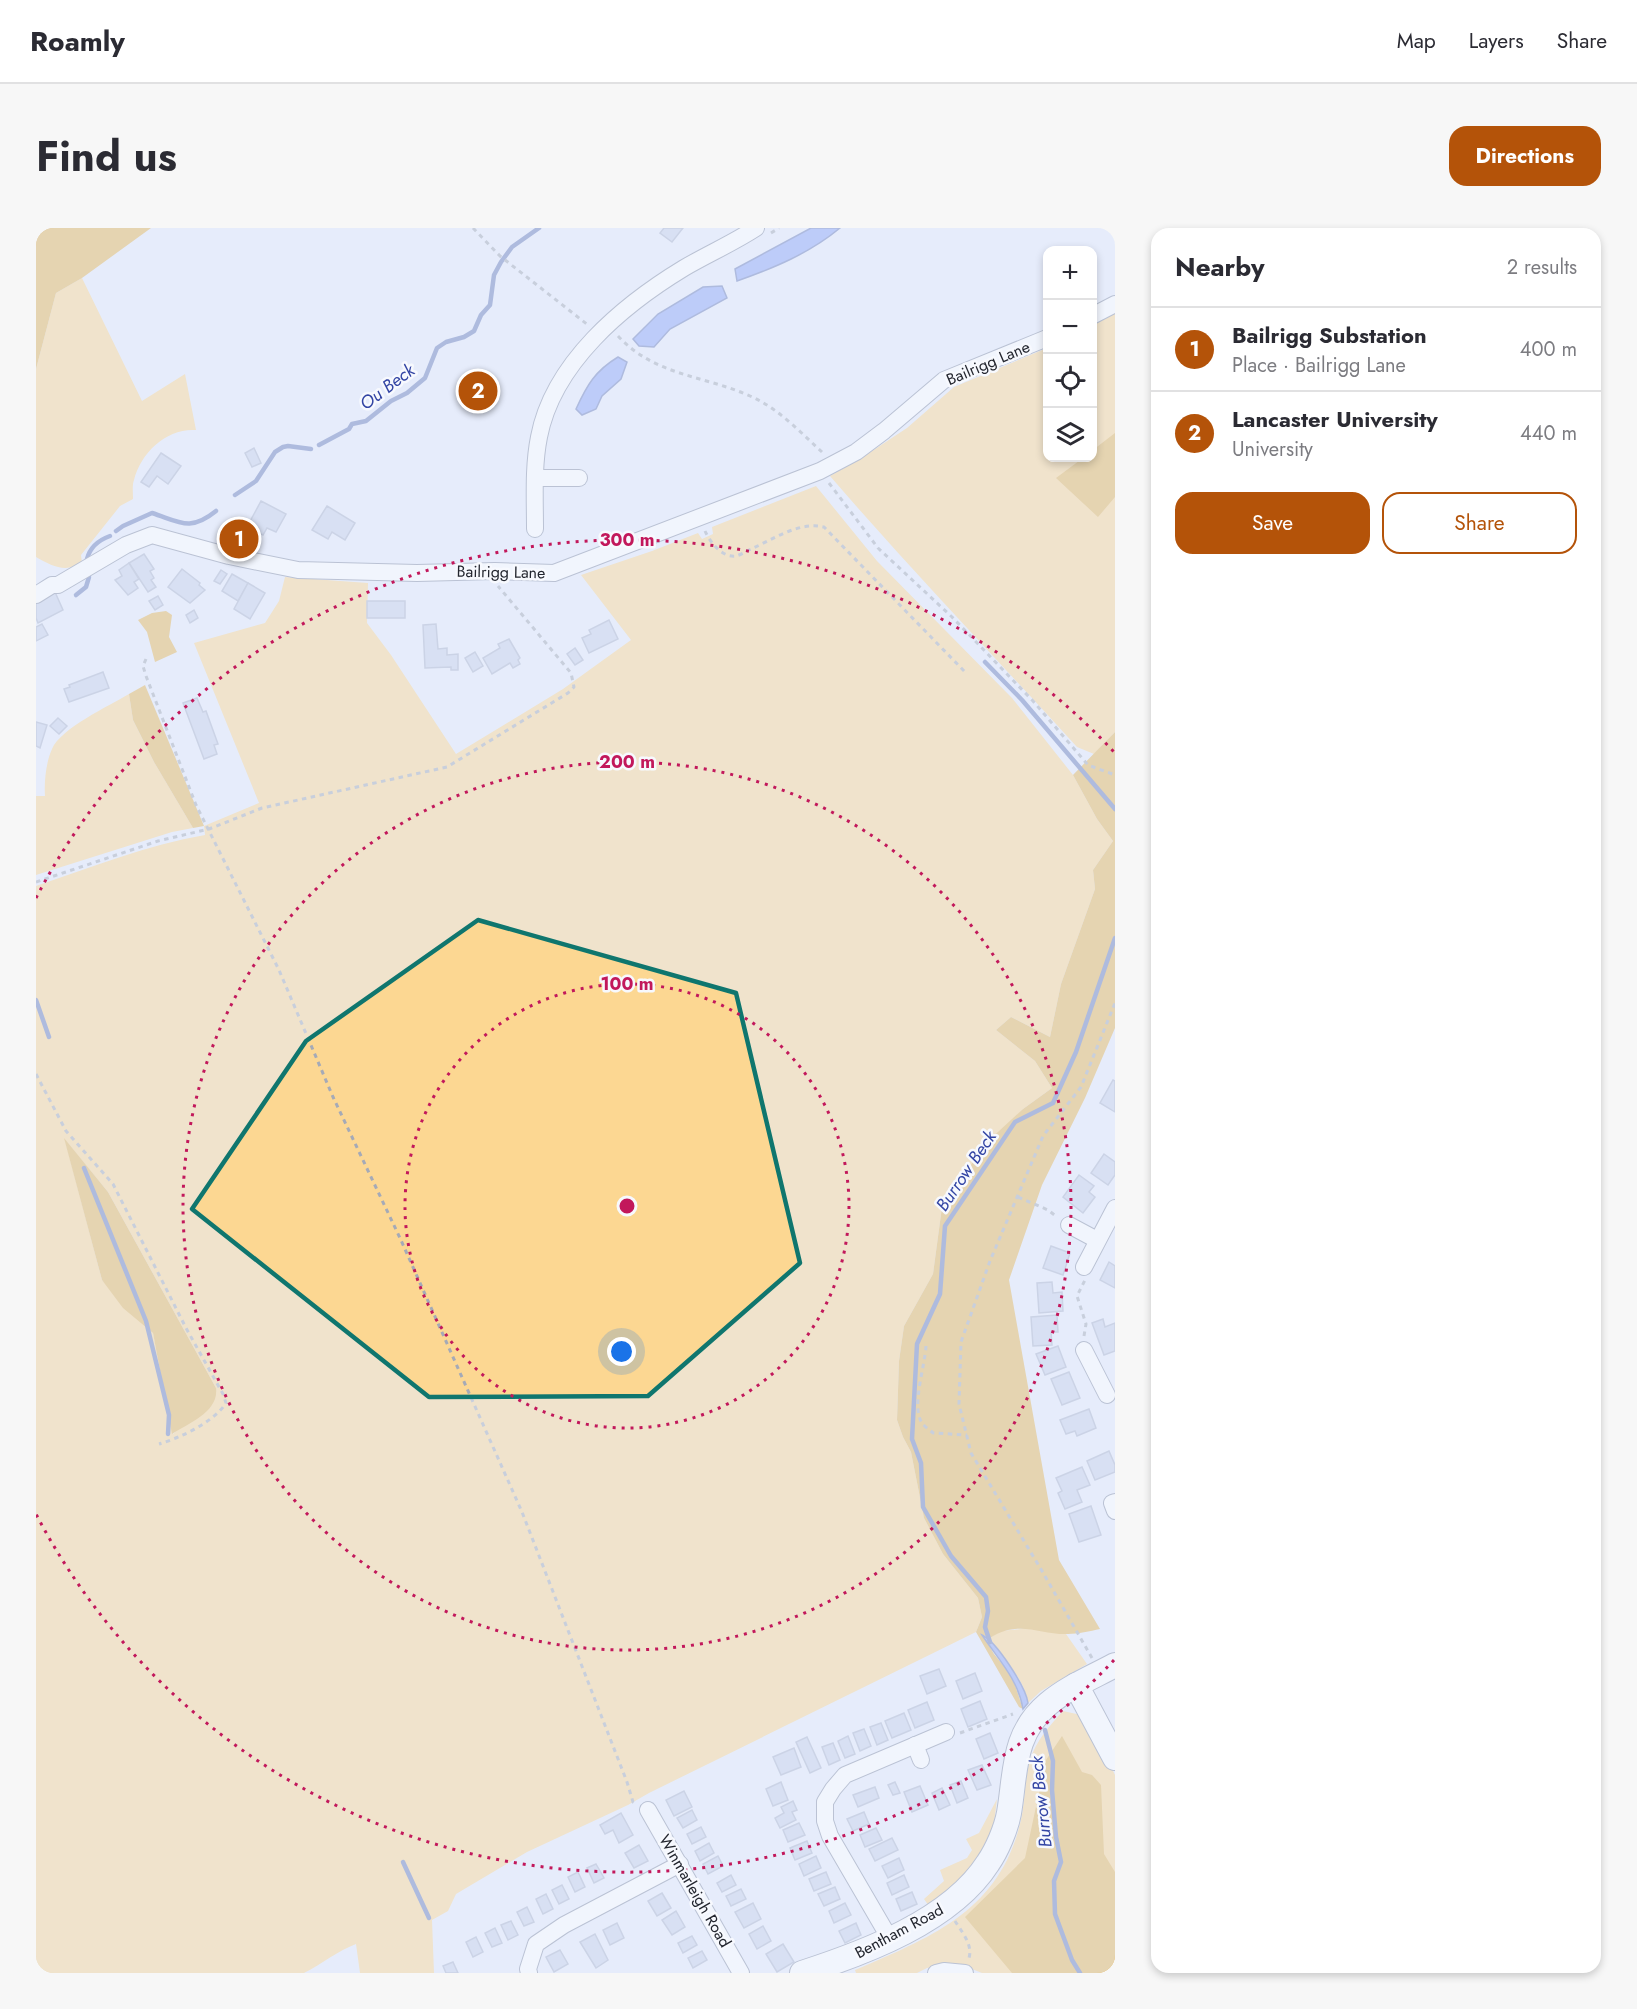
<!DOCTYPE html>
<html lang="en">
<head>
<meta charset="utf-8">
<style>
  body { margin:0; font-family:Jost,sans-serif; background:#f7f7f7; color:#2b2b33 }
  .controls { position:absolute; right:18px; top:18px; display:grid; overflow:hidden; border-radius:12px; box-shadow:0 3px 9px #0003 }
  .controls button { width:54px; height:54px; display:grid; place-items:center; padding:0; border:0; border-bottom:2px solid #e1e1e2; background:#fff; color:#2b2b33; font:30px sans-serif }
  .you { position:absolute; left:586px; top:1124px; width:21px; height:21px; margin:-15px; border:4px solid #fff; border-radius:50%; background:#1a73e8; box-shadow:0 0 0 9px #1a73e833 }
  .badge { display:grid; place-items:center; width:39px; height:39px; border-radius:50%; background:#b45309; color:#fff; font-size:20px; font-weight:700 }
  .pin { position:absolute; translate:-50% -50%; border:3px solid #fff; box-shadow:0 2px 6px #0006 }
  .list { margin:0; padding:0; list-style:none }
  h2 { display:flex; justify-content:space-between; align-items:center; height:78px; margin:0; padding:0 24px; font-size:26px }
  h2 small { font-size:20px; font-weight:400; color:#7c7c81 }
  .list li { display:grid; grid-template-columns:39px 1fr auto; gap:18px; align-items:center; box-sizing:border-box; height:84px; padding:0 24px; border-top:2px solid #e1e1e2 }
  .list b { display:block; font-size:22px; white-space:nowrap }
  .list p { margin:0; font-size:20px; white-space:nowrap; color:#7c7c81 }
  .list em { font-size:20px; font-style:normal; color:#7c7c81 }
  .actions { display:flex; gap:12px; padding:18px 24px }
  .actions a { flex:1; padding:14px 0; border:2px solid #b45309; border-radius:18px; text-align:center; font-size:21px; color:#b45309 }
  .actions .main { background:#b45309; color:#fff }
  .icon { flex:none; width:33px; height:33px; fill:none; stroke:currentColor; stroke-width:2; stroke-linecap:round; stroke-linejoin:round }
  .map { position:relative; flex:none; width:1079px; height:1745px; overflow:hidden; border-radius:18px }
  header { display:flex; align-items:center; gap:36px; box-sizing:border-box; height:84px; padding:0 30px; background:#fff; border-bottom:2px solid #e1e1e2 }
  header strong { font-size:28px }
  nav { display:flex; gap:33px; margin-inline-start:auto; font-size:21px }
  .intro { display:flex; align-items:center; justify-content:space-between; box-sizing:border-box; height:144px; padding:0 36px }
  h1 { margin:0; font-size:42px }
  .button { padding:15px 27px; border-radius:18px; background:#b45309; color:#fff; font-size:21px; font-weight:700 }
  main { display:flex; gap:36px; padding:0 36px }
  aside { flex:1; background:#fff; border-radius:18px; box-shadow:0 3px 9px #0003 }
  .map>svg:first-child { display:block }
  .green { fill:#fcd792; fill-rule:evenodd }
  .forest { fill:#e4b557 }
  .water { fill:#8ca4f7; stroke:#6c7ebb; stroke-width:1.5 }
  .lines { fill:none; stroke-linecap:round; stroke-linejoin:round }
  .stream { stroke:#6c7ebb; stroke-width:4.5 }
  .building { fill:#c7d0e8; stroke:#acb4cc; stroke-width:1.5 }
  .street-casing { stroke:#878fa5; stroke-width:18 }
  .secondary-casing { stroke:#878fa5; stroke-width:26 }
  .path { stroke:#a5aab7; stroke-width:3; stroke-dasharray:4.5 4.5; stroke-linecap:butt }
  .street { stroke:#fff; stroke-width:16 }
  .secondary { stroke:#fff; stroke-width:24 }
  .marked { fill:none; stroke:#0f766e; stroke-width:4.5; stroke-linejoin:round }
  .ring { fill:none; stroke:#c2185b; stroke-width:3; stroke-dasharray:3 6 }
  .labels { text-anchor:middle; dominant-baseline:central; stroke-width:5; stroke-linejoin:round; paint-order:stroke }
  .street-label { font-size:16px; fill:#23262f; stroke:#f7f9fe }
  .water-label { font-size:18px; font-style:italic; fill:#3345a4; stroke:#f7f9fe }
  .centre { fill:#c2185b; stroke:#f7f9fe; stroke-width:3 }
  .ring-label { font-size:18px; text-anchor:middle; font-weight:bold; fill:#c2185b; stroke:#f7f9fe; stroke-width:5; stroke-linejoin:round; paint-order:stroke }
</style>
</head>
<body>
<header>
<strong>Roamly</strong>
<nav><a>Map</a><a>Layers</a><a>Share</a></nav>
</header>
<div class="intro"><h1>Find us</h1><a class="button">Directions</a></div>
<main>
<div class="map">
<svg width="1079" height="1745" viewBox="0 0 1079 1745">
  <rect width="100%" height="100%" fill="#e6ecfb"/>
  <g class="green">
    <path d="M 46,50 L 106,173 L 149,146 L 160,202 C 131,200 105,224 98,252 C 96,257 97,265 97,271 L 84,278 L 45,327 L 46,335 C 29,345 16,338 0,329 L 0,141 L 20,65 Z"/>
    <path d="M 1079,84 L 1079,504 L 1058,526 L 1041,519 C 959,429 874,341 794,248 L 830,227 L 871,200 L 918,159 L 1011,120 L 1011,230 L 1056,230 L 1057,97 Z"/>
    <path d="M 780,258 L 841,333 L 976,470 L 1037,547 L 1061,591 L 1077,613 L 1057,642 L 1059,661 L 1025,756 L 1014,809 L 975,789 L 960,802 L 999,833 L 1016,860 L 987,881 L 906,979 L 897,1046 L 868,1098 L 863,1133 L 861,1192 L 867,1209 L 875,1224 L 888,1290 L 907,1326 L 942,1370 L 946,1389 L 940,1404 L 613,1565 L 592,1577 L 491,1624 L 420,1666 L 412,1683 L 396,1692 L 398,1745 L 324,1745 L 320,1716 C 301,1723 286,1736 268,1745 L 0,1745 L 0,658 C 56,639 111,617 169,607 L 168,598 L 223,575 L 158,415 L 229,395 L 243,373 L 249,349 L 332,355 L 331,395 L 355,427 L 420,526 L 527,461 L 595,412 L 545,347 L 616,323 L 662,305 L 666,311 L 677,306 L 676,299 ZM 29,912 L 72,964 L 180,1160 L 137,1206 L 117,1105 L 66,1052 Z"/>
    <path d="M 93,466 L 97,492 L 118,534 L 157,600 L 136,604 L 0,647 L 0,568 L 9,568 C 8,554 10,534 16,521 C 25,500 73,478 93,466 Z"/>
    <path d="M 995,1400 L 1030,1406 L 1051,1436 L 1005,1463 L 992,1475 C 988,1449 967,1432 954,1410 L 964,1403 Z"/>
    <path d="M 1027,1483 L 1045,1487 L 1056,1500 L 1079,1547 L 1079,1745 L 946,1745 L 931,1739 L 910,1737 L 891,1740 L 881,1745 L 820,1745 L 819,1742 C 898,1708 967,1681 986,1587 C 989,1569 989,1550 994,1532 C 1000,1513 1014,1497 1027,1483 Z"/>
    <path d="M 961,1571 L 957,1604 L 948,1629 L 895,1681 L 888,1671 L 908,1653 L 904,1642 L 931,1630 L 936,1622 L 930,1611 L 943,1605 Z"/>
  </g>
  <g class="forest">
    <path d="M 0,0 L 115,0 L 46,50 L 20,65 L 0,141 Z"/>
    <path d="M 1079,205 L 1079,269 L 1062,289 L 1020,250 L 1047,230 L 1056,230 L 1057,222 Z"/>
    <path d="M 130,383 L 136,387 L 133,409 L 141,424 L 119,434 L 111,404 L 102,392 L 116,385 Z"/>
    <path d="M 109,457 L 168,598 L 157,600 L 118,534 L 97,492 L 93,466 Z"/>
    <path d="M 1079,504 L 1079,800 L 1049,870 L 1006,957 L 973,1052 L 1023,1332 L 1064,1401 C 1054,1403 1042,1406 1032,1406 C 1004,1407 983,1391 954,1410 L 947,1407 L 958,1426 L 976,1448 L 987,1481 L 983,1479 L 940,1404 L 946,1389 L 942,1370 L 907,1326 L 888,1290 L 875,1224 L 867,1209 L 861,1192 L 863,1133 L 868,1098 L 897,1046 L 906,979 L 950,915 L 987,881 L 1016,860 L 999,833 L 960,802 L 975,789 L 1014,809 L 1025,756 L 1059,661 L 1057,642 L 1077,613 L 1061,591 L 1037,547 Z"/>
    <path d="M 28,910 L 72,964 L 180,1160 C 183,1184 153,1195 136,1206 L 117,1105 L 87,1080 L 66,1052 Z"/>
    <path d="M 1026,1508 L 1046,1544 L 1056,1547 L 1065,1557 L 1068,1626 L 1079,1644 L 1079,1745 L 976,1745 L 929,1689 L 989,1630 L 1010,1532 Z"/>
  </g>
  <g class="water">
    <path d="M 775,0 L 804,0 C 774,25 738,40 701,53 L 699,41 Z"/>
    <path d="M 686,58 L 691,70 L 634,101 L 618,119 L 603,118 L 597,111 L 622,86 L 667,59 Z"/>
    <path d="M 582,129 L 591,134 L 585,151 L 566,168 L 560,181 L 546,187 L 540,181 C 551,157 559,143 582,129 Z"/>
    <path d="M 946,1407 C 960,1413 990,1459 992,1475 L 987,1481 C 982,1451 962,1431 946,1407 Z"/>
  </g>
  <g class="lines">
    <g class="stream">
      <path d="M 283,217 L 313,201 L 316,196 L 330,193 L 355,173 L 371,165 L 389,150 L 401,120 L 410,114 L 428,109 L 438,103 L 445,87 L 454,77 L 458,47 L 465,34 L 476,19 L 503,0"/>
      <path d="M 199,267 L 220,253 L 239,224 L 247,219 L 252,218 L 275,221"/>
      <path d="M 80,303 L 87,298 L 116,285 C 144,294 154,304 180,283"/>
      <path d="M 51,331 C 54,319 63,312 74,308"/>
      <path d="M 40,367 L 50,359 L 53,349"/>
      <path d="M 949,434 L 986,472 L 1079,581"/>
      <path d="M 0,772 L 13,809"/>
      <path d="M 48,940 L 110,1093 L 133,1187 L 132,1206"/>
      <path d="M 954,1414 L 949,1399 L 952,1383 L 950,1369 L 915,1328 L 887,1279 L 885,1235 L 876,1211 L 881,1116 L 904,1066 L 909,998 L 979,894 L 1017,875 L 1040,824 L 1079,710"/>
      <path d="M 1009,1502 L 1017,1533 L 1016,1562 L 1020,1609 L 1025,1634 L 1018,1653 L 1019,1686 L 1036,1732 L 1044,1745"/>
      <path d="M 367,1634 L 393,1690"/>
    </g>
  </g>
  <g class="building">
    <path d="M 628,0 L 647,0 L 636,14 L 624,5 Z"/>
    <path d="M 218,220 L 225,235 L 216,239 L 209,225 Z"/>
    <path d="M 125,225 L 145,238 L 132,256 L 121,248 L 113,259 L 105,254 Z"/>
    <path d="M 225,273 L 250,286 L 240,304 L 231,300 L 227,307 L 211,299 Z"/>
    <path d="M 291,278 L 319,295 L 309,312 L 296,304 L 292,311 L 276,302 Z"/>
    <path d="M 196,304 L 212,307 L 210,319 L 193,316 Z"/>
    <path d="M 108,326 L 118,341 L 114,343 L 118,350 L 115,352 L 120,359 L 112,364 L 93,335 Z"/>
    <path d="M 93,335 L 103,351 L 98,354 L 102,360 L 92,367 L 79,352 L 86,348 L 83,342 Z"/>
    <path d="M 146,341 L 164,355 L 163,357 L 169,362 L 154,375 L 132,359 Z"/>
    <path d="M 185,342 L 191,346 L 184,356 L 178,353 Z"/>
    <path d="M 196,346 L 212,355 L 202,373 L 186,363 Z"/>
    <path d="M 212,355 L 229,365 L 214,391 L 198,381 Z"/>
    <path d="M 19,364 L 27,382 L 2,395 L 0,390 L 0,373 Z"/>
    <path d="M 122,368 L 127,377 L 119,382 L 113,373 Z"/>
    <rect x="331" y="373" width="38" height="17"/>
    <path d="M 158,382 L 162,390 L 154,395 L 150,387 Z"/>
    <path d="M 573,392 L 582,411 L 553,425 L 546,410 L 555,406 L 553,402 Z"/>
    <path d="M 6,396 L 12,407 L 0,413 L 0,399 Z"/>
    <path d="M 400,396 L 402,421 L 411,420 L 411,427 L 422,426 L 422,442 L 415,442 L 415,439 L 389,440 L 387,397 Z"/>
    <path d="M 473,411 L 484,430 L 482,432 L 484,436 L 477,440 L 474,435 L 456,446 L 447,430 L 464,420 L 462,416 Z"/>
    <path d="M 539,420 L 547,432 L 539,437 L 531,426 Z"/>
    <path d="M 439,424 L 447,438 L 437,444 L 429,430 Z"/>
    <path d="M 67,444 L 73,460 L 33,474 L 28,461 L 34,459 L 33,457 Z"/>
    <path d="M 161,470 L 167,484 L 170,483 L 182,516 L 178,517 L 181,526 L 168,531 L 147,475 Z"/>
    <path d="M 22,490 L 31,498 L 23,506 L 14,498 Z"/>
    <path d="M 0,494 L 11,497 L 4,520 L 0,518 Z"/>
    <path d="M 1077,852 L 1079,853 L 1079,884 L 1064,875 Z"/>
    <path d="M 1068,926 L 1079,934 L 1079,947 L 1072,957 L 1055,945 Z"/>
    <path d="M 1043,947 L 1058,958 L 1053,964 L 1059,969 L 1047,985 L 1027,969 Z"/>
    <path d="M 1015,1018 L 1034,1025 L 1027,1047 L 1007,1040 Z"/>
    <path d="M 1073,1034 L 1079,1038 L 1079,1060 L 1064,1052 Z"/>
    <path d="M 1016,1054 L 1017,1065 L 1026,1064 L 1027,1083 L 1003,1085 L 1001,1055 Z"/>
    <path d="M 1021,1087 L 1022,1104 L 1015,1104 L 1016,1117 L 997,1118 L 995,1089 Z"/>
    <path d="M 1067,1091 L 1069,1099 L 1079,1095 L 1079,1123 L 1068,1127 L 1056,1095 Z"/>
    <path d="M 1022,1118 L 1030,1139 L 1009,1147 L 1000,1126 Z"/>
    <path d="M 1033,1144 L 1044,1170 L 1026,1177 L 1015,1151 Z"/>
    <path d="M 1053,1181 L 1060,1200 L 1041,1208 L 1039,1203 L 1030,1206 L 1024,1192 Z"/>
    <path d="M 1073,1223 L 1079,1237 L 1079,1244 L 1059,1252 L 1051,1233 Z"/>
    <path d="M 1046,1239 L 1054,1257 L 1041,1262 L 1046,1274 L 1029,1281 L 1022,1265 L 1026,1263 L 1020,1250 Z"/>
    <path d="M 1055,1278 L 1065,1307 L 1043,1314 L 1033,1286 Z"/>
    <path d="M 903,1441 L 910,1458 L 891,1466 L 884,1448 Z"/>
    <path d="M 939,1445 L 946,1463 L 927,1471 L 920,1453 Z"/>
    <path d="M 944,1473 L 951,1491 L 932,1499 L 925,1481 Z"/>
    <path d="M 891,1474 L 898,1492 L 879,1500 L 872,1482 Z"/>
    <path d="M 868,1485 L 875,1502 L 856,1510 L 849,1493 Z"/>
    <path d="M 845,1495 L 852,1512 L 841,1517 L 834,1499 Z"/>
    <path d="M 828,1501 L 835,1518 L 824,1523 L 817,1505 Z"/>
    <path d="M 954,1505 L 962,1525 L 948,1531 L 940,1511 Z"/>
    <path d="M 812,1508 L 819,1526 L 809,1530 L 802,1513 Z"/>
    <path d="M 771,1509 L 785,1540 L 774,1545 L 760,1514 Z"/>
    <path d="M 797,1515 L 804,1532 L 793,1537 L 786,1519 Z"/>
    <path d="M 758,1520 L 765,1539 L 745,1547 L 737,1529 Z"/>
    <path d="M 946,1537 L 955,1557 L 941,1562 L 932,1542 Z"/>
    <path d="M 925,1553 L 932,1570 L 921,1575 L 914,1557 Z"/>
    <path d="M 745,1554 L 752,1572 L 737,1578 L 730,1561 Z"/>
    <path d="M 859,1554 L 864,1565 L 857,1567 L 852,1557 Z"/>
    <path d="M 884,1558 L 892,1577 L 876,1584 L 868,1564 Z"/>
    <path d="M 839,1559 L 843,1570 L 822,1579 L 817,1567 Z"/>
    <path d="M 906,1560 L 914,1577 L 903,1582 L 896,1565 Z"/>
    <path d="M 648,1563 L 656,1579 L 638,1588 L 630,1572 Z"/>
    <path d="M 757,1573 L 761,1582 L 756,1584 L 760,1592 L 744,1600 L 739,1590 L 748,1585 L 745,1579 Z"/>
    <path d="M 656,1582 L 661,1592 L 647,1600 L 641,1590 Z"/>
    <path d="M 828,1584 L 833,1596 L 817,1603 L 811,1591 Z"/>
    <path d="M 585,1585 L 597,1607 L 583,1615 L 577,1602 L 569,1606 L 564,1597 Z"/>
    <path d="M 763,1595 L 769,1607 L 752,1614 L 747,1602 Z"/>
    <path d="M 665,1599 L 670,1609 L 656,1616 L 651,1606 Z"/>
    <path d="M 840,1600 L 846,1612 L 829,1619 L 824,1607 Z"/>
    <path d="M 856,1610 L 862,1622 L 839,1633 L 833,1621 Z"/>
    <path d="M 771,1613 L 776,1625 L 759,1632 L 754,1620 Z"/>
    <path d="M 673,1615 L 678,1625 L 664,1633 L 659,1623 Z"/>
    <path d="M 603,1617 L 612,1633 L 598,1640 L 589,1625 Z"/>
    <path d="M 682,1628 L 687,1638 L 672,1646 L 667,1636 Z"/>
    <path d="M 780,1628 L 785,1640 L 768,1648 L 763,1636 Z"/>
    <path d="M 863,1630 L 868,1642 L 852,1650 L 846,1638 Z"/>
    <path d="M 560,1636 L 568,1650 L 558,1655 L 551,1640 Z"/>
    <path d="M 542,1644 L 549,1659 L 539,1664 L 532,1649 Z"/>
    <path d="M 790,1644 L 795,1656 L 778,1663 L 773,1651 Z"/>
    <path d="M 695,1647 L 700,1657 L 686,1664 L 681,1655 Z"/>
    <path d="M 868,1647 L 873,1659 L 856,1667 L 851,1655 Z"/>
    <path d="M 526,1657 L 533,1671 L 523,1676 L 516,1662 Z"/>
    <path d="M 799,1659 L 804,1671 L 788,1678 L 782,1666 Z"/>
    <path d="M 705,1661 L 710,1671 L 695,1678 L 690,1668 Z"/>
    <path d="M 876,1664 L 881,1676 L 865,1683 L 860,1671 Z"/>
    <path d="M 626,1665 L 635,1680 L 621,1688 L 612,1673 Z"/>
    <path d="M 510,1666 L 517,1681 L 507,1686 L 500,1671 Z"/>
    <path d="M 717,1675 L 725,1691 L 708,1700 L 699,1684 Z"/>
    <path d="M 809,1675 L 815,1687 L 798,1695 L 793,1683 Z"/>
    <path d="M 491,1679 L 498,1694 L 488,1698 L 481,1684 Z"/>
    <path d="M 640,1683 L 649,1699 L 636,1707 L 626,1692 Z"/>
    <path d="M 475,1693 L 482,1707 L 472,1712 L 465,1697 Z"/>
    <path d="M 581,1695 L 588,1710 L 574,1717 L 567,1702 Z"/>
    <path d="M 820,1695 L 825,1707 L 809,1715 L 803,1703 Z"/>
    <path d="M 727,1698 L 735,1713 L 721,1721 L 713,1706 Z"/>
    <path d="M 459,1700 L 466,1715 L 456,1719 L 449,1705 Z"/>
    <path d="M 559,1706 L 572,1732 L 560,1740 L 544,1714 Z"/>
    <path d="M 656,1708 L 661,1717 L 647,1725 L 642,1715 Z"/>
    <path d="M 440,1709 L 447,1724 L 437,1729 L 430,1714 Z"/>
    <path d="M 747,1716 L 758,1734 L 741,1744 L 730,1726 Z"/>
    <path d="M 524,1722 L 532,1736 L 518,1744 L 510,1729 Z"/>
    <path d="M 666,1723 L 671,1732 L 657,1740 L 652,1730 Z"/>
    <path d="M 417,1734 L 422,1745 L 410,1745 L 407,1738 Z"/>
  </g>
  <g class="lines">
    <defs>
      <g id="street">
        <path d="M 1056,88 L 1079,76"/>
        <path d="M 500,250 L 543,250"/>
        <path d="M 499,301 C 499,271 497,239 503,209 C 517,135 587,77 648,40 C 672,26 697,15 720,0"/>
        <path d="M 0,367 L 16,357 L 22,357 L 90,317 L 116,307 L 193,328 L 262,342 L 381,345 L 459,343 L 518,345 L 784,243 L 820,224 L 848,203 L 908,152 L 1011,110"/>
        <path d="M 1033,997 L 1061,1012"/>
        <path d="M 1048,1039 L 1079,980"/>
        <path d="M 1048,1122 L 1071,1167"/>
        <path d="M 1079,1274 L 1076,1275 L 1079,1283"/>
        <path d="M 879,1517 L 885,1532"/>
        <path d="M 612,1582 L 705,1745"/>
        <path d="M 854,1711 L 794,1608 L 789,1593 L 789,1574 L 797,1561 L 809,1547 L 910,1504"/>
        <path d="M 493,1745 L 492,1741 L 500,1716 L 528,1697 L 644,1636"/>
        <path d="M 900,1745 L 908,1743 L 929,1745"/>
      </g>
      <g id="secondary">
        <path d="M 1040,1457 L 1079,1530"/>
        <path d="M 766,1745 C 828,1725 915,1693 952,1635 C 961,1622 970,1601 973,1585 C 980,1544 976,1506 1012,1476 C 1032,1459 1057,1449 1079,1437"/>
      </g>
    </defs>
    <use href="#street" class="street-casing"/>
    <use href="#secondary" class="secondary-casing"/>
    <g class="path">
      <path d="M 437,0 L 464,28 L 552,97"/>
      <path d="M 735,5 L 743,0"/>
      <path d="M 582,108 C 619,148 667,147 714,168 C 742,180 764,204 786,224"/>
      <path d="M 793,255 L 842,320 L 916,389 L 997,473 L 1052,537 L 1079,547"/>
      <path d="M 669,303 C 674,314 686,330 700,328 C 704,327 709,324 713,322 C 736,312 763,293 788,299 L 930,445"/>
      <path d="M 110,431 L 107,438 L 110,448 L 160,577 L 243,742 L 297,869 L 364,1010 L 486,1284 L 591,1554 L 597,1574 L 600,1576"/>
      <path d="M 0,654 L 122,613 L 173,601 L 226,580 L 411,539 L 532,465 L 538,459 L 535,445 L 462,358"/>
      <path d="M 0,846 L 30,903 L 77,956 L 150,1100 L 187,1166 L 190,1175 C 178,1194 144,1210 123,1216"/>
      <path d="M 982,969 L 1012,982 L 1021,989"/>
      <path d="M 1048,1108 L 1050,1096 L 1041,1068 L 1049,1052"/>
      <path d="M 890,1118 C 889,1138 875,1179 886,1195 C 889,1199 894,1202 897,1205 L 931,1207"/>
      <path d="M 1056,1430 L 1006,1343 L 935,1225 L 923,1176 L 925,1114 L 954,1033 L 1007,908 L 1045,859 L 1079,775"/>
      <path d="M 924,1505 L 977,1486"/>
      <path d="M 919,1693 C 926,1704 937,1717 933,1730"/>
    </g>
    <use href="#street" class="street"/>
    <use href="#secondary" class="secondary"/>
  </g>
  <path d="M0 0H1079V1745H0ZM 442,692 L 700,765 L 764,1035 L 612,1168 L 393,1169 L 156,981 L 270,813 Z" fill="#e6ecfb" fill-opacity=".55" fill-rule="evenodd"/>
  <path class="marked" d="M 442,692 L 700,765 L 764,1035 L 612,1168 L 393,1169 L 156,981 L 270,813 Z"/>
  <g class="ring">
    <circle cx="591" cy="978" r="222"/>
    <circle cx="591" cy="978" r="444"/>
    <path d="M1078 1432A666 666 0 0 1 0 1286M0 670A666 666 0 0 1 1078 524"/>
  </g>
  <g class="labels">
    <g class="street-label">
      <text transform="translate(952 135) rotate(-23)">Bailrigg Lane</text>
      <text transform="translate(465 344) rotate(1)">Bailrigg Lane</text>
      <text transform="translate(659 1663) rotate(60)">Winmarleigh Road</text>
      <text transform="translate(863 1703) rotate(-28)">Bentham Road</text>
    </g>
    <g class="water-label">
      <text transform="translate(351 159) rotate(-37)">Ou Beck</text>
      <text transform="translate(930 943) rotate(-56)">Burrow Beck</text>
      <text transform="translate(1005 1574) rotate(-96)">Burrow Beck</text>
    </g>
  </g>
  <circle cx="591" cy="978" r="9" class="centre"/>
  <g class="ring-label">
    <text x="591" y="318">300 m</text>
    <text x="591" y="540">200 m</text>
    <text x="591" y="762">100 m</text>
  </g>
</svg>
<div class="controls">
<button>+</button>
<button>−</button>
<button><svg class="icon" aria-label="locate" viewBox="0 0 24 24"><circle cx="12" cy="12" r="6"/><path d="M12 2v4M12 18v4M2 12h4M18 12h4"/></svg></button>
<button><svg class="icon" aria-label="layers" viewBox="0 0 24 24"><path d="M12 4l9 5-9 5-9-5zM3 14l9 5 9-5"/></svg></button>
</div>
<div class="you"></div>
<div class="pin badge" style="left:203px;top:311px">1</div>
<div class="pin badge" style="left:442px;top:163px">2</div>
</div>
<aside>
<h2>Nearby<small>2 results</small></h2>
<ul class="list">
<li><span class="badge">1</span><div><b>Bailrigg Substation</b><p>Place · Bailrigg Lane</p></div><em>400 m</em></li>
<li><span class="badge">2</span><div><b>Lancaster University</b><p>University</p></div><em>440 m</em></li>
</ul>
<div class="actions"><a class="main">Save</a><a>Share</a></div>
</aside>
</main>
</body>
</html>
